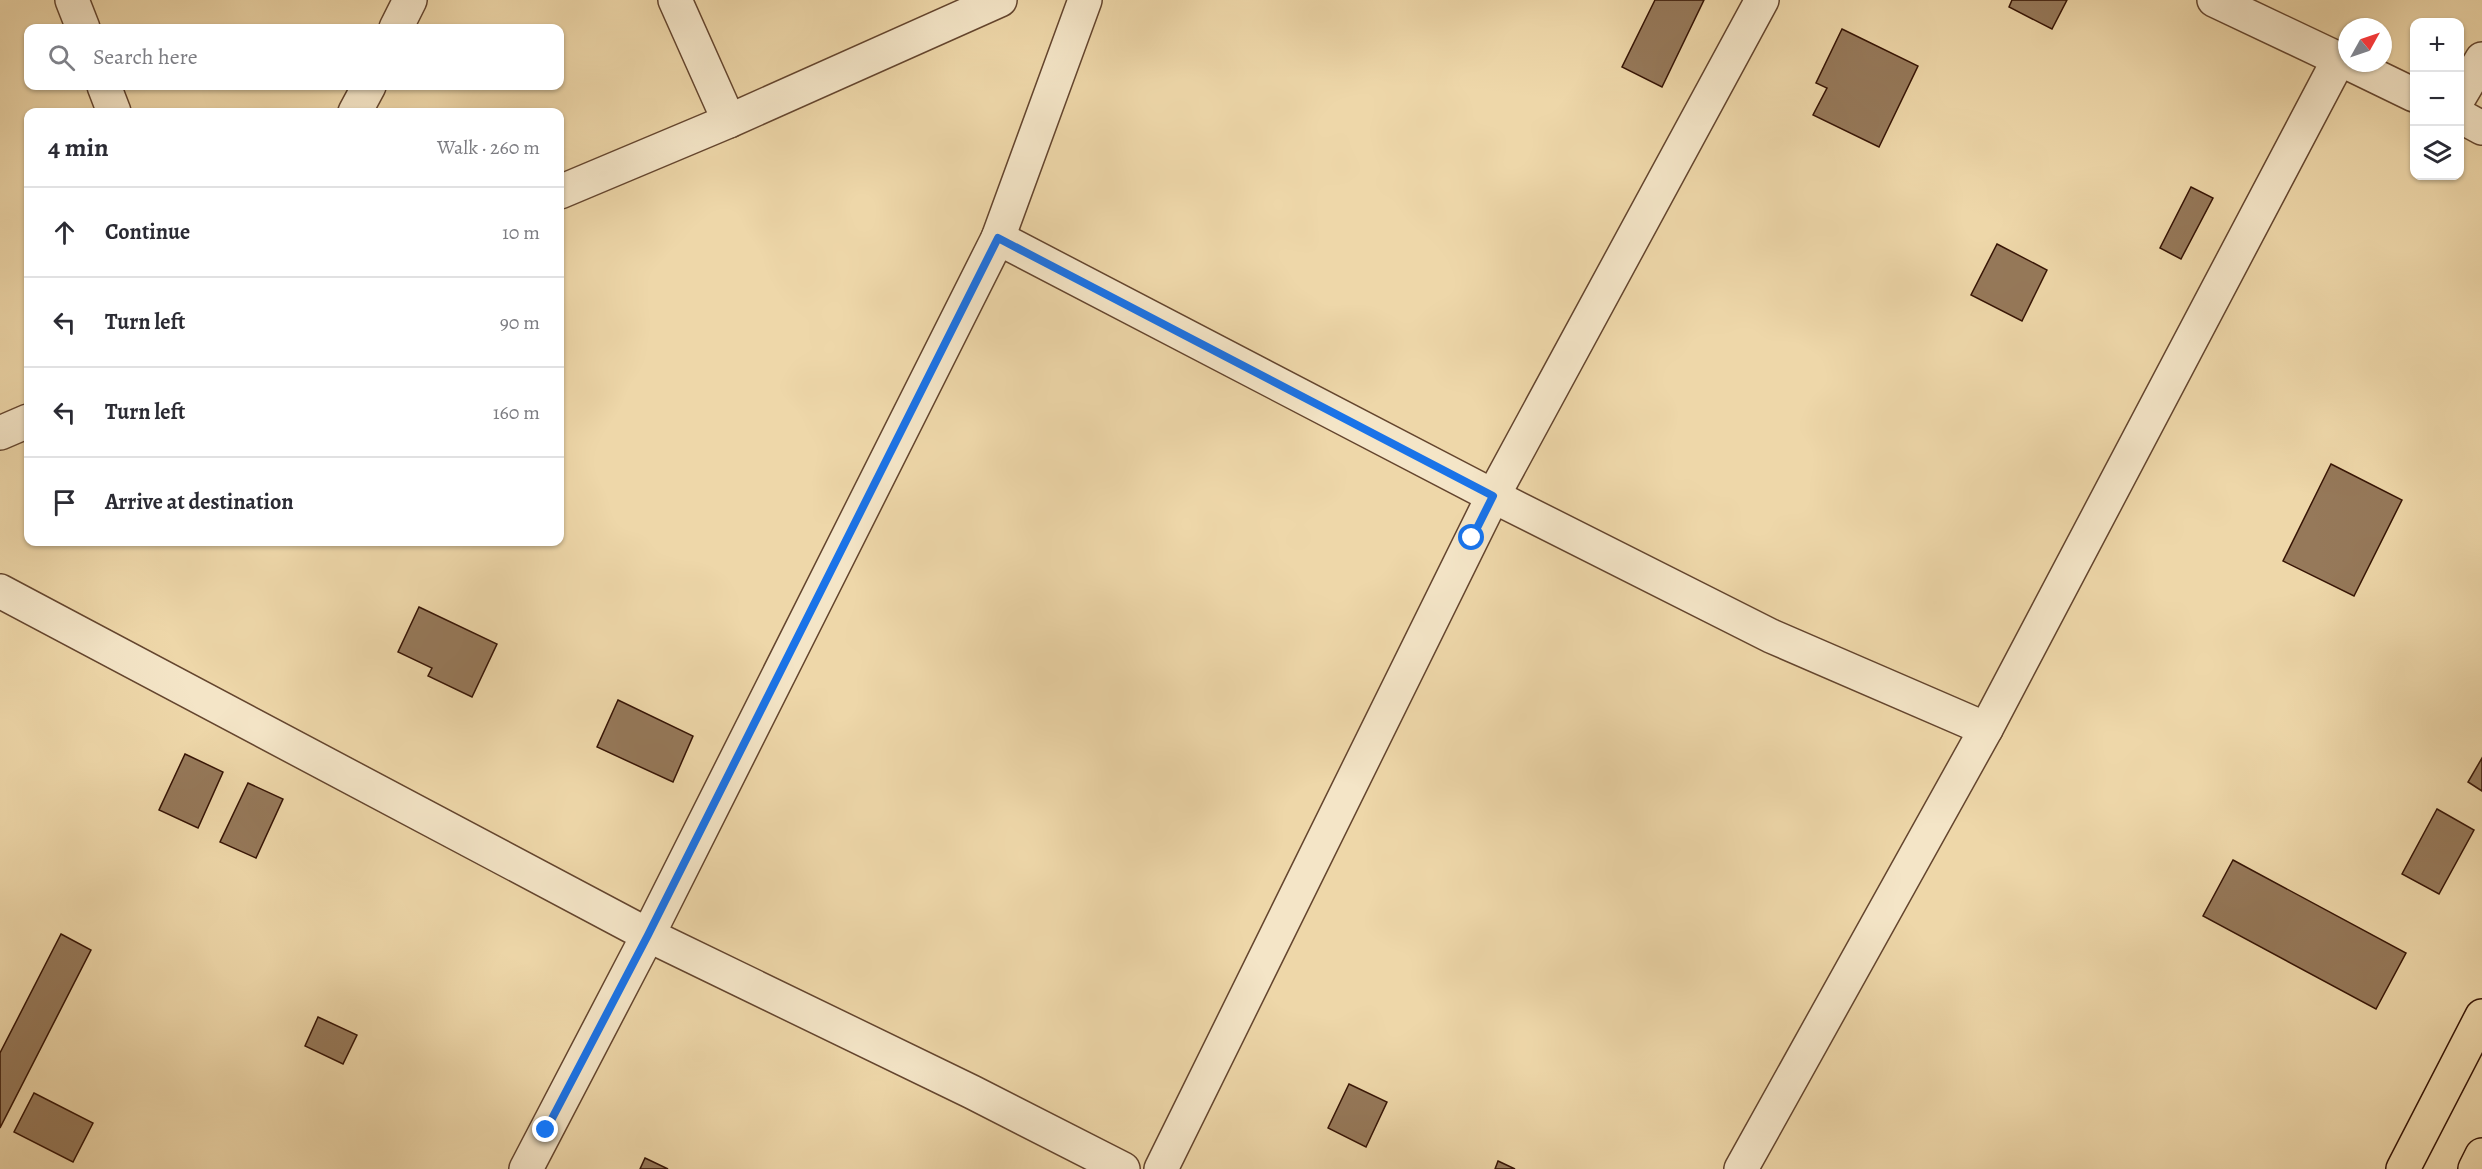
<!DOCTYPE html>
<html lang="en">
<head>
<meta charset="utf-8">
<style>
  body { margin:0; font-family:Alegreya,serif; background:#f2f2f3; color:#2b2b33 }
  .controls { position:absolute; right:18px; top:18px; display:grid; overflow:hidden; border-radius:12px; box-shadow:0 2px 4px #0004 }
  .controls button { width:54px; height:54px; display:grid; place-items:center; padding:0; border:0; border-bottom:2px solid #e1e1e2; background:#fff; color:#2b2b33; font:30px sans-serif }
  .compass { position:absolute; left:2338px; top:18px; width:54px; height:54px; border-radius:50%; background:#fff; box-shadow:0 2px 4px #0004; rotate:50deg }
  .stop { position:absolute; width:18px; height:18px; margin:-14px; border:4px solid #1a73e8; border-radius:50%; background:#fff }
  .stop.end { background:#1a73e8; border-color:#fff; box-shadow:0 2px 6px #0008 }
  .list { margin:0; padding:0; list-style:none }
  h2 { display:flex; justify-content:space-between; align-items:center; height:78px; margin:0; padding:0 24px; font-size:26px }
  h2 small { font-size:20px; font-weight:400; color:#7c7c81 }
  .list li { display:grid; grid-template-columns:39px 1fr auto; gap:18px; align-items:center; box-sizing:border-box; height:90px; padding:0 24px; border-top:2px solid #e1e1e2 }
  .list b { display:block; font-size:22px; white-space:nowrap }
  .list em { font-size:20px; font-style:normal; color:#7c7c81 }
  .icon { flex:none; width:33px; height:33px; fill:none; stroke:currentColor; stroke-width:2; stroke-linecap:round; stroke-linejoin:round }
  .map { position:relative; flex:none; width:2482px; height:1169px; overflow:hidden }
  .search { position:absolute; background:#fff; box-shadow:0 2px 4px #0004; left:24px; top:24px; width:540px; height:66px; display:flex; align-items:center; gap:15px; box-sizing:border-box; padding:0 21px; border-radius:12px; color:#7c7c81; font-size:22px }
  .panel { position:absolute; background:#fff; box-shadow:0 2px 4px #0004; left:24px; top:108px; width:540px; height:438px; border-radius:12px }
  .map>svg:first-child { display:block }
  .building { fill:#96795a; stroke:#361405; stroke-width:1.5 }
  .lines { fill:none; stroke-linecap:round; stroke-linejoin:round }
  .minor-casing { stroke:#64452e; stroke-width:36 }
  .highway-casing { stroke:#361405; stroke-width:36 }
  .minor { stroke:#f4e5c7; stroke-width:33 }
  .highway { stroke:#eed7a9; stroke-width:33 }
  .route { stroke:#1a73e8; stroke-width:8 }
</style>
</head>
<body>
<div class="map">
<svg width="2482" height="1169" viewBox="0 0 2482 1169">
  <rect width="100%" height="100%" fill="#eed7a9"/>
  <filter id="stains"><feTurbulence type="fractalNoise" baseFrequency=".00333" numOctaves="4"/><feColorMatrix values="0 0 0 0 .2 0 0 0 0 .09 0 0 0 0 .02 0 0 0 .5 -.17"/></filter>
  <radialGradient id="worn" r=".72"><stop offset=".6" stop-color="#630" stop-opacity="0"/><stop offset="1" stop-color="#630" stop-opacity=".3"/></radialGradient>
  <g class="building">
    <path d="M 1655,0 L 1704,0 L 1662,87 L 1622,67 Z"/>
    <path d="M 2012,0 L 2067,0 L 2052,29 L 2009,7 Z"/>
    <path d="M 1842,29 L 1918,66 L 1879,147 L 1813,115 L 1827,88 L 1816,83 Z"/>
    <path d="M 2191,187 L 2213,198 L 2181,259 L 2160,248 Z"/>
    <path d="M 1997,244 L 2047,270 L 2022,321 L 1971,295 Z"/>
    <path d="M 2331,464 L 2402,500 L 2354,596 L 2283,561 Z"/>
    <path d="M 419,607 L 497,644 L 472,697 L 428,676 L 432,668 L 398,652 Z"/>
    <path d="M 618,700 L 693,736 L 673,782 L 597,747 Z"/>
    <path d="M 185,754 L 223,772 L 198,828 L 159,810 Z"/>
    <path d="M 2482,758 L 2482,791 L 2468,782 Z"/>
    <path d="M 248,783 L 283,799 L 256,858 L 220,842 Z"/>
    <path d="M 2437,809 L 2474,830 L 2439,894 L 2402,874 Z"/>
    <path d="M 2233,860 L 2406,953 L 2376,1009 L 2203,916 Z"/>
    <path d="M 61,934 L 91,950 L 0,1128 L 0,1053 Z"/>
    <path d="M 318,1017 L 357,1035 L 343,1064 L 305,1046 Z"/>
    <path d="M 1349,1084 L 1387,1102 L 1366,1147 L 1328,1128 Z"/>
    <path d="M 34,1093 L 93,1123 L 73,1162 L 14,1132 Z"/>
    <path d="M 645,1158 L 668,1169 L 640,1169 Z"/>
    <path d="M 1498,1161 L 1515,1169 L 1495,1169 Z"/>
  </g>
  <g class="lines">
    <defs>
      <g id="minor">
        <path d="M 72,0 L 83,28"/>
        <path d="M 675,0 L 729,121"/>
        <path d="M 2214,0 L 2347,63"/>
        <path d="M 396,28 L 410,0"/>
        <path d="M 2348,63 L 2414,95"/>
        <path d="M 104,86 L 114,112"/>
        <path d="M 2460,96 L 2482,59"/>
        <path d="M 355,112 L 369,86"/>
        <path d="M 2460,116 L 2482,128"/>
        <path d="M 560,192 L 729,121 L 1000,0"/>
        <path d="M 998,238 L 1493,496 L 1771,636 L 1986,729"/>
        <path d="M 0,433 L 28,421"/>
        <path d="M 0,591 L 648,935 L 972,1092 L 1123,1169"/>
        <path d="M 526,1169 L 648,935 L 998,238 L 1085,0"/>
        <path d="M 1161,1169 L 1493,496 L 1762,0"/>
        <path d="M 1741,1169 L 1986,729 L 2339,59"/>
      </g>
      <g id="highway">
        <path d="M 2403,1169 L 2482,1016"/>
        <path d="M 2475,1169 L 2482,1155"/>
      </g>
    </defs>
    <use href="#minor" class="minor-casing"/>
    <use href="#highway" class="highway-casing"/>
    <use href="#minor" class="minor"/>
    <use href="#highway" class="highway"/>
  </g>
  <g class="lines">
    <path class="route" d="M 546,1130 L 648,935 L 998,238 L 1493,496 L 1472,538"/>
  </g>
  <rect width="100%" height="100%" filter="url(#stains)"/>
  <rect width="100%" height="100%" fill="url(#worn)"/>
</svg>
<div class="controls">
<button>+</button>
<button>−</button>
<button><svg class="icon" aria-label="layers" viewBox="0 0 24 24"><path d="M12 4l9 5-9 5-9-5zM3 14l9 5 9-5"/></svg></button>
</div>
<svg class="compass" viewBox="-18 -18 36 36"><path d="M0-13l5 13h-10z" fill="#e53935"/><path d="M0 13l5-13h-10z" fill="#7c7c81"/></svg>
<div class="stop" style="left:1472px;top:538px"></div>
<div class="stop end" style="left:546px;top:1130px"></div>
<div class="search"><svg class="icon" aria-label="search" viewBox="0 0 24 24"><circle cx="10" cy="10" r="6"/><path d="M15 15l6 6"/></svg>Search here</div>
<section class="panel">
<h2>4 min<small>Walk · 260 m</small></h2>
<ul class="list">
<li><svg class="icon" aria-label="ahead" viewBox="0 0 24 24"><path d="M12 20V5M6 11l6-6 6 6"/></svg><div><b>Continue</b></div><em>10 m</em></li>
<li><svg class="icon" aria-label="left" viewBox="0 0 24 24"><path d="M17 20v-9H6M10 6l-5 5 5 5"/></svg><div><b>Turn left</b></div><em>90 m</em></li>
<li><svg class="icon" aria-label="left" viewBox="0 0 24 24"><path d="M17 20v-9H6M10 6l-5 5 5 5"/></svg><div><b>Turn left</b></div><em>160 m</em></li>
<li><svg class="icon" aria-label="arrive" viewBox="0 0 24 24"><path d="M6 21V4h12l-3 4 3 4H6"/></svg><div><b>Arrive at destination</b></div></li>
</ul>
</section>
</div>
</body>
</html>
